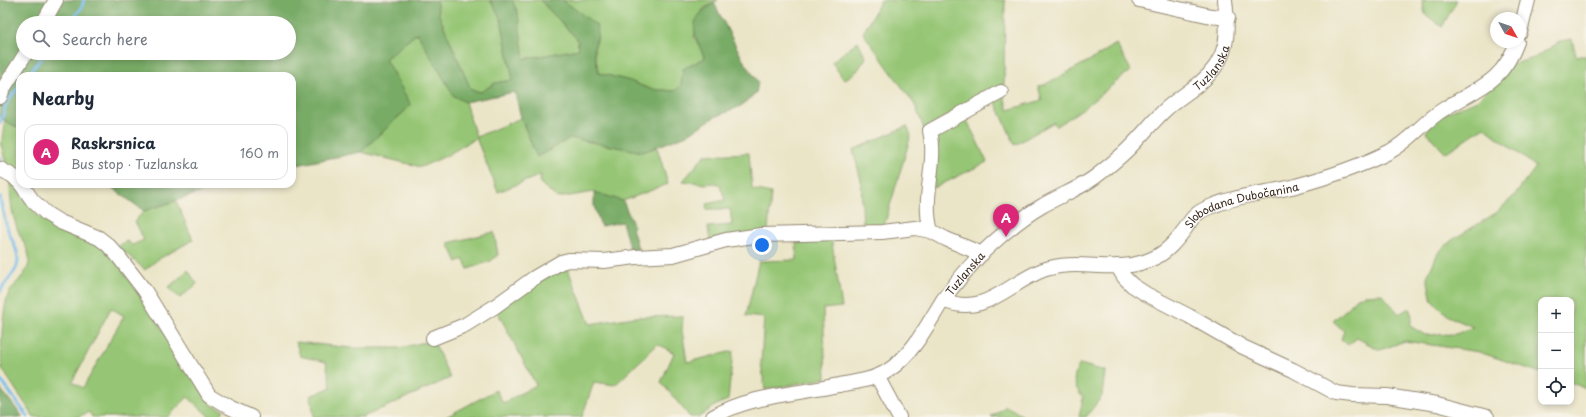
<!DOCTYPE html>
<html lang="en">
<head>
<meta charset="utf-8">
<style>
  body { margin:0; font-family:"Playpen Sans",sans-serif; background:#f6f6f7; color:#1f2937 }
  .controls { position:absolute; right:12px; bottom:12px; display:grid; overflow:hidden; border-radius:8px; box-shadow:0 2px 6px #0003 }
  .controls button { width:36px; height:36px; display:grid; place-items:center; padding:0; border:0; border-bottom:1px solid #e0e1e3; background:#fff; color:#1f2937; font:20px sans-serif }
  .compass { position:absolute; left:1490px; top:12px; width:36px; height:36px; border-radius:50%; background:#fff; box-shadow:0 2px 6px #0003; rotate:130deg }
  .you { position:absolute; left:762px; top:245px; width:14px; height:14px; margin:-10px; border:3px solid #fff; border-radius:50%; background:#1a73e8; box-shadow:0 0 0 6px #1a73e833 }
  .badge { display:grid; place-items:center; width:26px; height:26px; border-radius:50%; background:#db2777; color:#fff; font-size:13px; font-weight:700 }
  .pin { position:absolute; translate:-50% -33px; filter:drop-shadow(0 1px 2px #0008) }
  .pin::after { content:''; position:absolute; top:21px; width:14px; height:12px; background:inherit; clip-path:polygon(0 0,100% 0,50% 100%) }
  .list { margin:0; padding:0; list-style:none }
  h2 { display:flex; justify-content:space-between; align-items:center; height:52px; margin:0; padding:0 16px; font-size:17px }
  h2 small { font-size:13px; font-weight:400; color:#747a83 }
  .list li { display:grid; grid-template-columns:26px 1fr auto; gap:12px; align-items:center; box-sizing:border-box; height:56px; margin:0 8px 8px; padding:0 8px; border:1px solid #e0e1e3; border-radius:12px }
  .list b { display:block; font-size:15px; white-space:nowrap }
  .list p { margin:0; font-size:13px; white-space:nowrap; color:#747a83 }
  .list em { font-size:13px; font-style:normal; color:#747a83 }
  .icon { flex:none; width:22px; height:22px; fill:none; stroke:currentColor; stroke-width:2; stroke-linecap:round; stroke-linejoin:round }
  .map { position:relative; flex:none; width:1586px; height:417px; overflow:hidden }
  .search { position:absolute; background:#fff; box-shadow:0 2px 6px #0003; left:16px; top:16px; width:280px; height:44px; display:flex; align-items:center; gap:10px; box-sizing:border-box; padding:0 14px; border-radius:22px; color:#747a83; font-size:15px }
  .panel { position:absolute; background:#fff; box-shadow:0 2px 6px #0003; left:16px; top:72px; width:280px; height:116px; border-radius:12px }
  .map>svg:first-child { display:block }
  .green { fill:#96c675; stroke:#68784a; fill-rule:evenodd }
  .forest { fill:#78ab66; stroke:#5a6a42; fill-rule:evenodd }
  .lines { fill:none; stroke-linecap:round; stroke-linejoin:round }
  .stream { stroke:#77bcee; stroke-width:3 }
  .minor-casing { stroke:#938873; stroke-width:16 }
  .minor { stroke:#fff; stroke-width:14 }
  .labels { text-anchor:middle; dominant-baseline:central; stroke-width:3.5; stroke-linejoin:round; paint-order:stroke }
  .street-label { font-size:11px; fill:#3b2a1e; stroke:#f7f3e8 }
</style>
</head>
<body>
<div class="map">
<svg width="1586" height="417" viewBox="0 0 1586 417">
  <rect width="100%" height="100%" fill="#f7f3e8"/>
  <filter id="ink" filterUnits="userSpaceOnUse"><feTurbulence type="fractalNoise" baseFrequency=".025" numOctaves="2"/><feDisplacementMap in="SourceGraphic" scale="8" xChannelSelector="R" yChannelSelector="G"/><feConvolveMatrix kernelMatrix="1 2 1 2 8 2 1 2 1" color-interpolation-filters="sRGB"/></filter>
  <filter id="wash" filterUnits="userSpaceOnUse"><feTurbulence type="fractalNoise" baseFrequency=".012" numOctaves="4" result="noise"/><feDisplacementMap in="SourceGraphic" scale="16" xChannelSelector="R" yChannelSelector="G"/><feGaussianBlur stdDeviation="0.9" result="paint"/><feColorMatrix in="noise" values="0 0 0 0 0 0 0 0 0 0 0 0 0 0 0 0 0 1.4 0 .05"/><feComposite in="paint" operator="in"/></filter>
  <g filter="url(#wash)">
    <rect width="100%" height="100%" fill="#ebe5c8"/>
    <g class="green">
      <path d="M 436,0 L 490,0 L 501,19 L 513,80 L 495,83 L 481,92 L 471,90 L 439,15 Z"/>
      <path d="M 512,0 L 540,0 L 577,39 L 579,49 L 523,59 L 518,13 Z"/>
      <path d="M 563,0 L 718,0 L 703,9 L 694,36 L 705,58 L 683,69 L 681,85 L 675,91 L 650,89 L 630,81 L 599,73 L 594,49 L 598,38 Z"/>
      <path d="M 881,0 L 1005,0 L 1004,84 L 924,129 L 915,105 L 863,33 Z"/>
      <path d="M 1422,0 L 1457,0 L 1442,27 L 1425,14 Z"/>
      <path d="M 417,33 L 454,96 L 465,102 L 476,137 L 521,118 L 537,157 L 570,138 L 643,152 L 657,147 L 668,184 L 623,201 L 594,192 L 557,198 L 540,183 L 541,175 L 498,192 L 476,138 L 446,156 L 421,167 L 361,152 L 411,105 L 385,59 Z"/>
      <path d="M 1572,39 L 1576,56 L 1586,56 L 1586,388 L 1571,383 L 1571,300 L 1541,300 L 1541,373 L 1479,352 L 1405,341 L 1380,350 L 1357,338 L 1348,345 L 1341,339 L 1344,331 L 1333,321 L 1350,306 L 1355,299 L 1364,295 L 1382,294 L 1399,314 L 1409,308 L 1412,316 L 1410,326 L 1425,335 L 1456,334 L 1473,327 L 1450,317 L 1432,301 L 1427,277 L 1438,253 L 1452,240 L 1496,213 L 1515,195 L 1536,167 L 1484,127 L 1445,153 L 1426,132 L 1437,117 L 1477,100 L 1491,87 L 1510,65 L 1534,58 L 1561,41 Z"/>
      <path d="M 858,41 L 866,58 L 857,71 L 844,80 L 832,62 Z"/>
      <path d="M 1116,44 L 1131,70 L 1085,107 L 1056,127 L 1054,122 L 1015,145 L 994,99 L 1004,96 L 1008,110 L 1042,100 L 1038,86 L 1044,85 L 1096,57 Z"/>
      <path d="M 965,116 L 987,162 L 934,188 L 936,132 Z"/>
      <path d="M 5,120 L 20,129 L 20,176 L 7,167 L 1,145 Z"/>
      <path d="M 907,126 L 911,135 L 884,226 L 863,229 L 861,180 L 853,150 Z"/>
      <path d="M 749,153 L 752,189 L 771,193 L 768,231 L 710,241 L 708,227 L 732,225 L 730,209 L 706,209 L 707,204 L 725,200 L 720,185 L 715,183 L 706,184 L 683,181 L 705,155 Z"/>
      <path d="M 10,180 C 24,198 35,217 55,229 C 72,238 93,238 108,252 C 117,261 124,274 132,284 C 159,322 183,362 209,402 L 214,406 L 224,410 L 219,417 L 210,417 L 188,397 L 168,417 L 92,417 L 89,412 L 78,417 L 34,417 L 2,369 C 0,355 2,306 9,293 C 15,283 27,274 29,263 C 31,250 19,237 16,225 C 11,210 10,196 10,180 ZM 111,308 L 124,316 L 83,388 L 72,382 Z"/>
      <path d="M 176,201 L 193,240 L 157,260 L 145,270 L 118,246 L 127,241 L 132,245 L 144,240 L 135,221 L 144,211 Z"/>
      <path d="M 494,232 L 498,255 L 491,261 L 468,269 L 463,259 L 457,262 L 448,243 Z"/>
      <path d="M 831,237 L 842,307 L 823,309 L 826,378 L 765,390 L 761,363 L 764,318 L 746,316 L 759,261 L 797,260 L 796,238 Z"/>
      <path d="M 567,267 L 590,324 L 634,317 L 683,316 L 682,330 L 687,362 L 733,351 L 728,400 L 718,404 L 699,417 L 690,417 L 661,382 L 674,353 L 658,344 L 615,385 L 594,382 L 582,417 L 446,417 L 496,390 L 503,403 L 536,385 L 496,309 L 539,280 Z"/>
      <path d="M 188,270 L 197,284 L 180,298 L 168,288 Z"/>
      <path d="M 433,340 L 450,378 L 363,417 L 314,417 L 311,396 L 331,387 L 326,362 L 300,356 L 296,342 L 352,348 L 400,348 Z"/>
      <path d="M 1080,364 L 1105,371 L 1102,396 L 1086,417 L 1079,417 L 1083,398 C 1073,384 1071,380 1080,364 Z"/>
      <path d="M 1006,406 L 1025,417 L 991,417 Z"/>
    </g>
    <g class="forest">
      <path d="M 0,0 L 436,0 L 439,15 L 471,90 L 481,92 L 495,83 L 513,80 L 501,19 L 490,0 L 512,0 L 518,13 L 524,59 L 579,49 L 577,39 L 540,0 L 563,0 L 596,25 C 601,37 594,40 594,50 C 595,58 597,66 599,73 L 630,81 L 650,89 L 675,91 L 681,85 L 683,69 L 705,58 C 693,33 686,20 714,3 L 742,58 L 758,82 L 756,93 L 741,106 L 713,118 L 687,135 L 643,152 L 570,138 L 537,157 L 521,118 L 515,92 L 465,102 L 454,96 L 417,33 L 385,59 L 411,105 L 361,152 L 292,166 L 292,76 L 20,76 L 20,129 L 0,118 ZM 23,23 L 289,23 L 289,53 L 23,53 Z"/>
      <path d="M 107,184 L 226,184 L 144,211 Z"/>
      <path d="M 594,192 L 623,201 L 634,227 L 632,228 L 639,252 L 631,253 L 622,222 L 601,226 L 594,206 Z"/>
      <path d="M 0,388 L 22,416 L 23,417 L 0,417 Z"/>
    </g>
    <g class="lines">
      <g class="stream">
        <path d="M 69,23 L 81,9 L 84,0"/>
        <path d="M 27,76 L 45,53"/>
        <path d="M 0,123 L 7,102 L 20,85"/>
        <path d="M 0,157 L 0,165"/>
        <path d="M 0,197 C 1,208 5,220 8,230 C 12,242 21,253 17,266 C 14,275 4,282 0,292"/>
        <path d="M 0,379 L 28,417"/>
      </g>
    </g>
  </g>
  <g filter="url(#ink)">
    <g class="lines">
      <defs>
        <g id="minor">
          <path d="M 1139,0 L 1211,16 L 1228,18"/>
          <path d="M 43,23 L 56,0"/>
          <path d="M 1520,32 L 1528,0"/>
          <path d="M 0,97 L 3,89 L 26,53"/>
          <path d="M 0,169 L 13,176 L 20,183"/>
          <path d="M 21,184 L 33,201 L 47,214 L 60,222 L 99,238 L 108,245 L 118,256 L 145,291 L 209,395 L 229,407 L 251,417"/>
          <path d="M 931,231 C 921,197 938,164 930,131 L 1001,92"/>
          <path d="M 1118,267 L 1124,277 L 1132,285 L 1146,294 L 1189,316 L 1243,347 L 1293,370 L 1336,393 L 1352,395 L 1387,396 L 1437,404 L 1487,417"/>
          <path id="s1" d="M 943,300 C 984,318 1007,284 1043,270 C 1079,257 1117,276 1154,258 C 1167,252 1176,241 1185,229 C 1188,225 1192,217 1197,214 C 1202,210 1209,207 1215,205 C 1239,195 1267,193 1292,187 C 1325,178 1359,167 1389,152 C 1410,141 1424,121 1444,109 C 1477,88 1502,84 1517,42"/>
          <path d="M 433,338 L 465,325 L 494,307 L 534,278 L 561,262 L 569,260 L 604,261 L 636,257 L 673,255 L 726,240 L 761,235 L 882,232 L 915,228 L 931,231 L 946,239 L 982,254"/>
          <path d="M 877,376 L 899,417"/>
          <path id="s2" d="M 713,417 C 750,395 797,394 839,385 C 856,382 874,380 889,370 C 914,353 927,325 943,300 C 954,284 968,269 981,254 C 1000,236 1019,219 1042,206 C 1059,196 1079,189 1095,177 C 1108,167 1121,157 1132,145 C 1144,133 1154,120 1166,109 C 1177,99 1189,92 1200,83 C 1229,59 1229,34 1225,0"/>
        </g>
      </defs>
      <use href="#minor" class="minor-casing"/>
      <use href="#minor" class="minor"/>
    </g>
  </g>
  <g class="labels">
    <g class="street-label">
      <text stroke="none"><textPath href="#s2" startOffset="631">Tuzlanska</textPath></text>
      <text stroke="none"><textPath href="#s1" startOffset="329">Slobodana Dubočanina</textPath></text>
      <text stroke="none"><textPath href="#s2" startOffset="307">Tuzlanska</textPath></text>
    </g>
  </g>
</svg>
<div class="controls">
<button>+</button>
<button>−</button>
<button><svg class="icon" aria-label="locate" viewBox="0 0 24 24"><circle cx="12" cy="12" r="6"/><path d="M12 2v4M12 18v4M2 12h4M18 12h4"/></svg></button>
</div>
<svg class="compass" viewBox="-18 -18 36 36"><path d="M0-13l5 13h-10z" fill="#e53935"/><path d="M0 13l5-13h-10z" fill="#747a83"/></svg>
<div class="you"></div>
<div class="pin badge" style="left:1006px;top:237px">A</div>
<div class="search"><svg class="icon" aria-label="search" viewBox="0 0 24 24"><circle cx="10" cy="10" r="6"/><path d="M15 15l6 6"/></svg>Search here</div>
<section class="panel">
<h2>Nearby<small></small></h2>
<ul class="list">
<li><span class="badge">A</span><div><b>Raskrsnica</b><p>Bus stop · Tuzlanska</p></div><em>160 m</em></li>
</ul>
</section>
</div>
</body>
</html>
